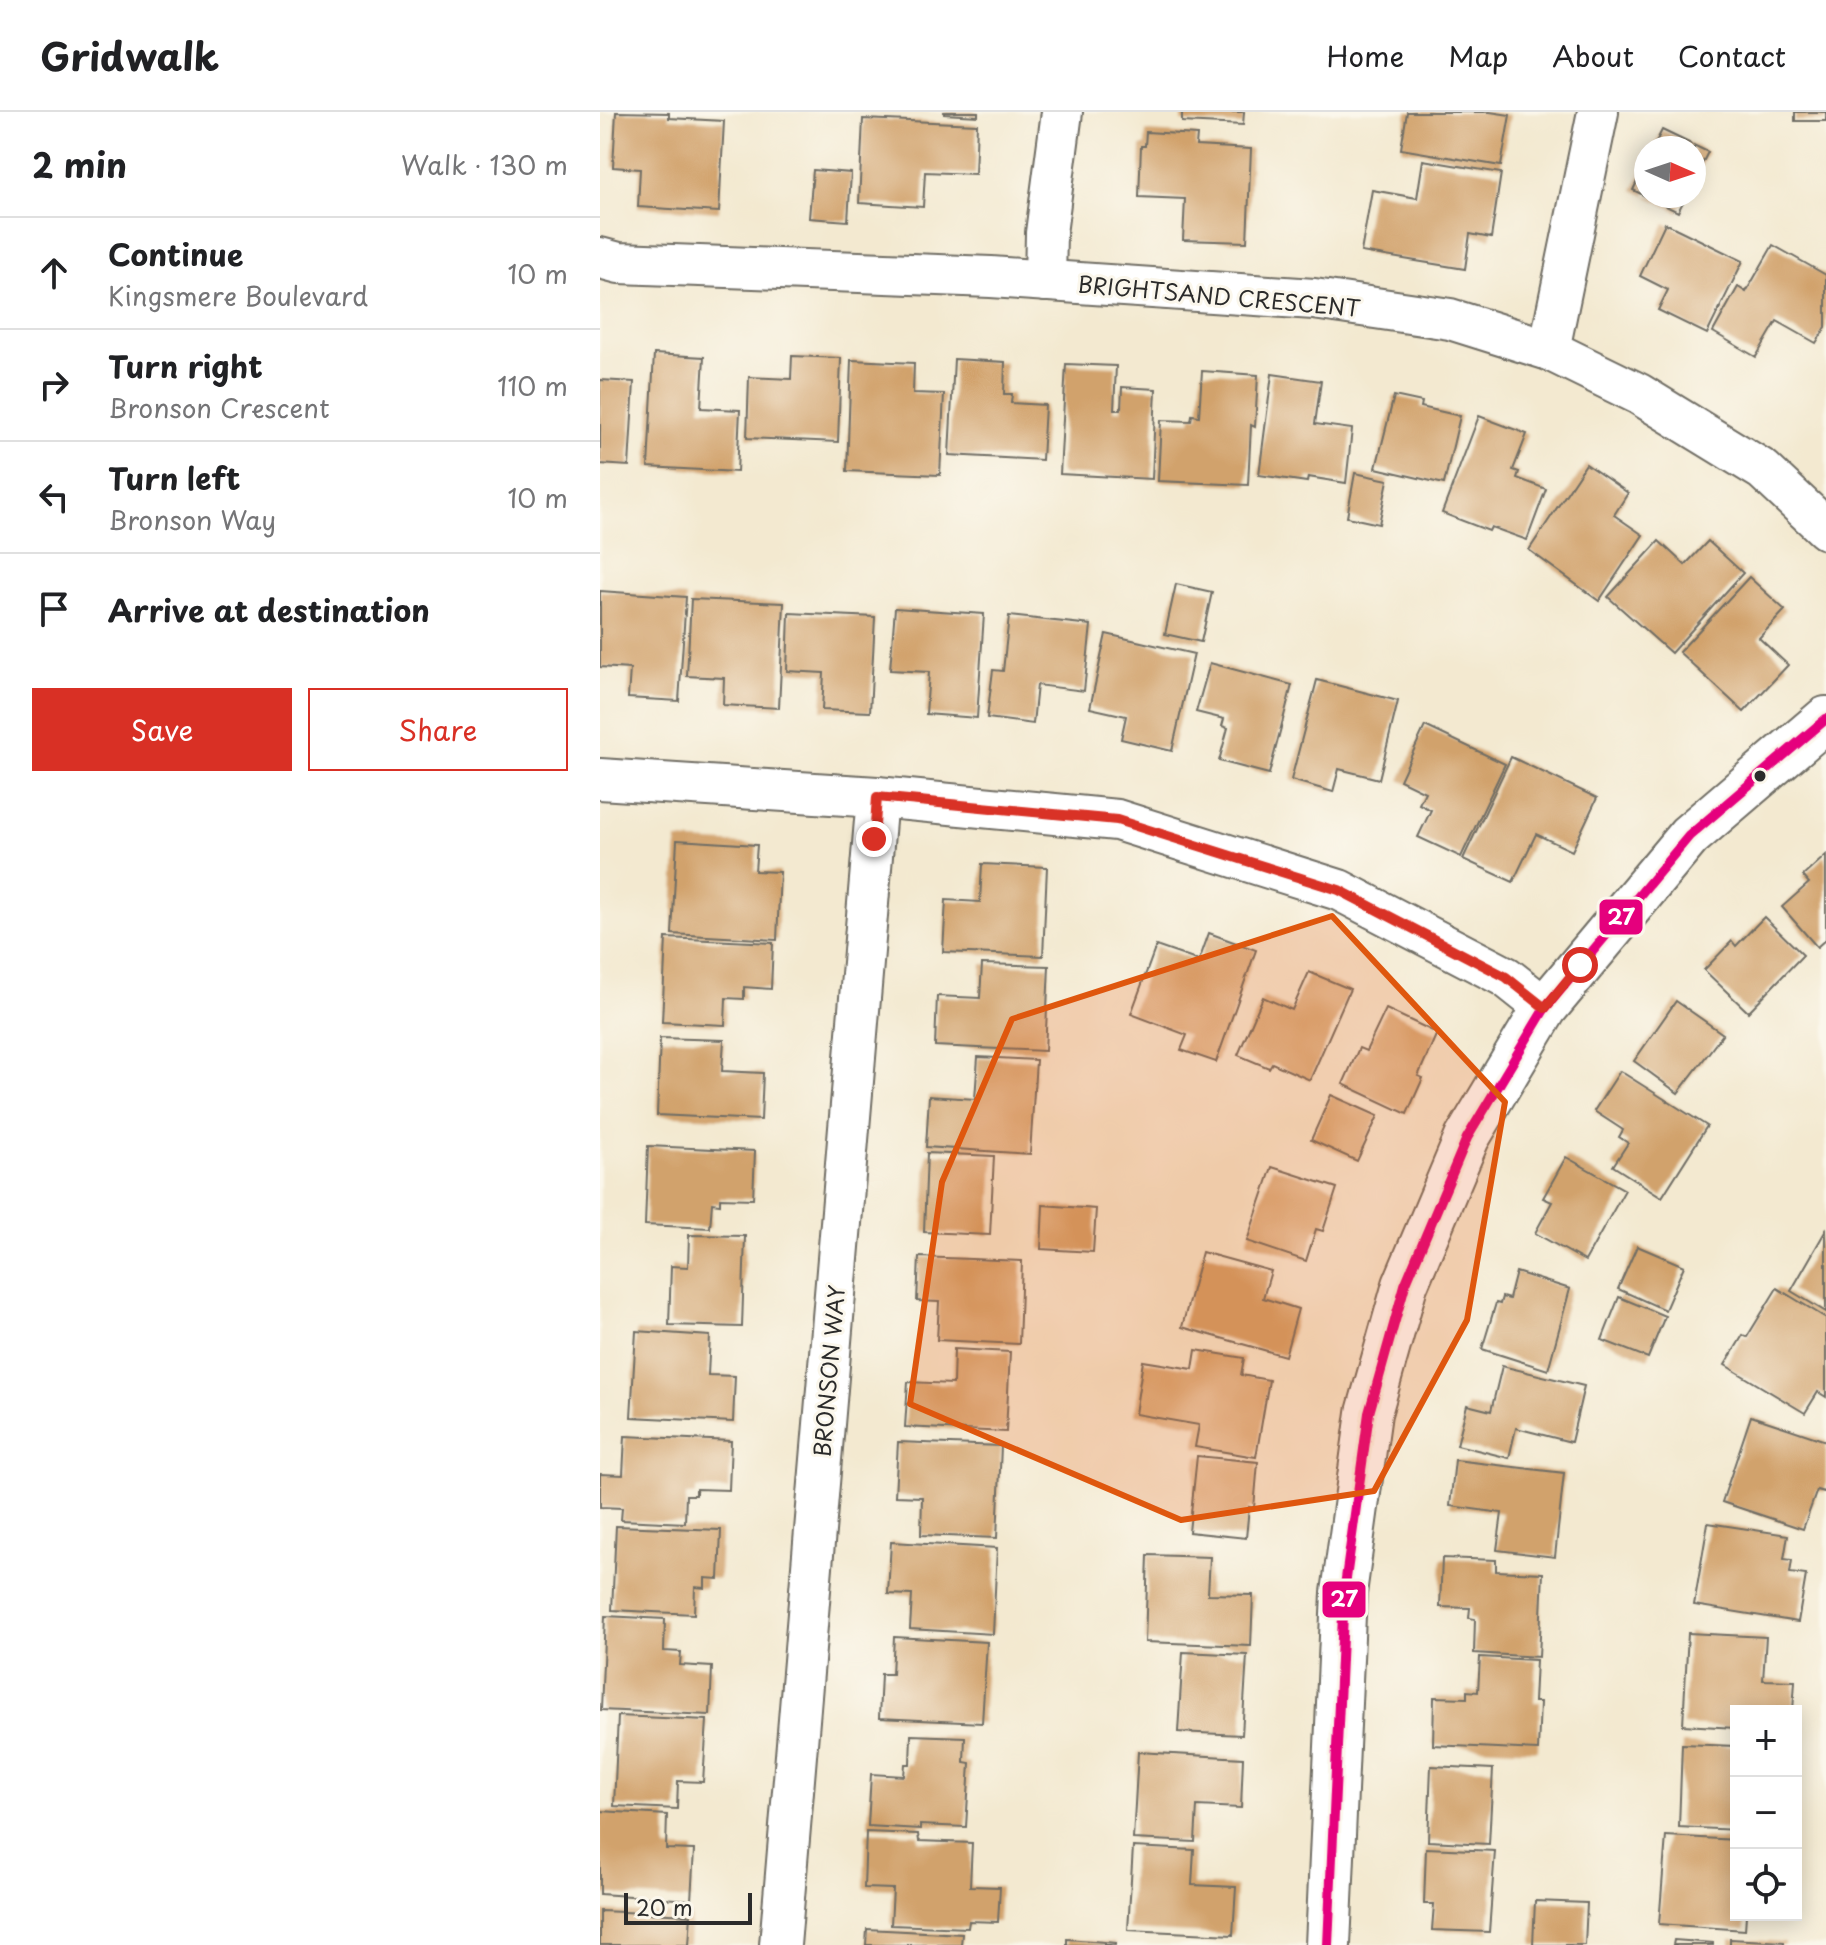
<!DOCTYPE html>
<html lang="en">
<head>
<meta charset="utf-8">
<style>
  body { margin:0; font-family:"Playpen Sans",sans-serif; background:#f6f6f6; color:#202124 }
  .controls { position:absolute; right:24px; bottom:24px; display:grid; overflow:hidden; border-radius:0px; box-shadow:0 4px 20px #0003 }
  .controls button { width:72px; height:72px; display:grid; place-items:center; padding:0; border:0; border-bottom:2px solid #e0e0e0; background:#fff; color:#202124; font:40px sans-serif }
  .compass { position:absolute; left:1034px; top:24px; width:72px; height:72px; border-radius:50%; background:#fff; box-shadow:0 4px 20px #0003; rotate:93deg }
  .scale { position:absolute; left:24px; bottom:20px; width:128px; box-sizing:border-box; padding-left:8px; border:4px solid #2b2b2b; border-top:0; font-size:22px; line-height:28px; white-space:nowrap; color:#2b2b2b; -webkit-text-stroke:6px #fbf7ec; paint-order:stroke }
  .stop { position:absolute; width:24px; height:24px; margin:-18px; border:6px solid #d93025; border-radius:50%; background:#fff }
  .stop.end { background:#d93025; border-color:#fff; box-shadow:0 2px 8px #0008 }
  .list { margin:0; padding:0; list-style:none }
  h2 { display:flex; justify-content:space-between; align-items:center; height:104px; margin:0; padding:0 32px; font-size:34px }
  h2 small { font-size:26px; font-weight:400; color:#757577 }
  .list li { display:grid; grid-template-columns:52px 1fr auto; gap:24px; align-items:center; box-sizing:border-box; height:112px; padding:0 32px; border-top:2px solid #e0e0e0 }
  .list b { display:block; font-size:30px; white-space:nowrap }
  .list p { margin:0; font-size:26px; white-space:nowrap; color:#757577 }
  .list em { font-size:26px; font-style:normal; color:#757577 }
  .actions { display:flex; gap:16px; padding:24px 32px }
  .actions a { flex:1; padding:18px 0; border:2px solid #d93025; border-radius:0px; text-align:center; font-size:28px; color:#d93025 }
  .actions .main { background:#d93025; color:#fff }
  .icon { flex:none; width:44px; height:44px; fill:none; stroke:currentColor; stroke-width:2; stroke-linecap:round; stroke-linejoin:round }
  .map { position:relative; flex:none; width:1226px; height:1833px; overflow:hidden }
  header { display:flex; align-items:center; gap:48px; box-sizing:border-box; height:112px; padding:0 40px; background:#fff; border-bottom:2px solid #e0e0e0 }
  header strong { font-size:38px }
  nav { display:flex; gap:44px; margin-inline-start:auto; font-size:28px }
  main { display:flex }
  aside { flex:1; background:#fff }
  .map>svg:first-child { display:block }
  .building { fill:#d1a26c }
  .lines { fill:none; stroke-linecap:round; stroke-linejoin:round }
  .minor-casing { stroke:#716e65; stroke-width:44 }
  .tertiary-casing { stroke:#716e65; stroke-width:48 }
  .minor { stroke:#fff; stroke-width:40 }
  .tertiary { stroke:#fff; stroke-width:44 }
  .bus-1-casing { stroke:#fbf7ec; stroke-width:16 }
  .bus-1 { stroke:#e5007d; stroke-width:10 }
  .route { stroke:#d93025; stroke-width:10 }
  .marked { fill:#df570e; fill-opacity:0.2; stroke:#df570e; stroke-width:6; stroke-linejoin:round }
  .bus-dot { fill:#2b2b2b; stroke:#fbf7ec; stroke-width:3 }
  .labels { text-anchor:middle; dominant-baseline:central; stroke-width:6; stroke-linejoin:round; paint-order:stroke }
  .street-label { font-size:22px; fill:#2b2b2b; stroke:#fbf7ec }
  .line-badge { stroke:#fbf7ec; stroke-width:3 }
  .badge-label { font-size:22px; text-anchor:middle; font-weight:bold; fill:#fff }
</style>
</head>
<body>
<header>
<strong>Gridwalk</strong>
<nav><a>Home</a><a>Map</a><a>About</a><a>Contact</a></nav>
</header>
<main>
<aside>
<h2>2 min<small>Walk · 130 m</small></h2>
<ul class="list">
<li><svg class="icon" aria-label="ahead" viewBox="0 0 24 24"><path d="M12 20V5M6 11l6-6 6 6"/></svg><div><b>Continue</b><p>Kingsmere Boulevard</p></div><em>10 m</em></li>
<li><svg class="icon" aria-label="right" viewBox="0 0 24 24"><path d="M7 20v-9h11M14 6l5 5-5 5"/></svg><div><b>Turn right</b><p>Bronson Crescent</p></div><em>110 m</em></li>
<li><svg class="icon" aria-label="left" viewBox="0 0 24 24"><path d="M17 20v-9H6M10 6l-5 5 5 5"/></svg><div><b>Turn left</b><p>Bronson Way</p></div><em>10 m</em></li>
<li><svg class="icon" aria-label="arrive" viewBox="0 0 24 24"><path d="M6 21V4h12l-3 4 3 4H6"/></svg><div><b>Arrive at destination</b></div></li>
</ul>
<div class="actions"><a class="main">Save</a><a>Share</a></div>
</aside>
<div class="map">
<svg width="1226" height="1833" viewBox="0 0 1226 1833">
  <rect width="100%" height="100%" fill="#fbf7ec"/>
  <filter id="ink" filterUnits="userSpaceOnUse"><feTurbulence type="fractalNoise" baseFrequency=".0125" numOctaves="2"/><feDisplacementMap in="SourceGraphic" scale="16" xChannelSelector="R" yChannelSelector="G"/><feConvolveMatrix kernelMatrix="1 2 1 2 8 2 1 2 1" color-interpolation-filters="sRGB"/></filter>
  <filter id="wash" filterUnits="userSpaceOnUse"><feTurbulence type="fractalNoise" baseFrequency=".006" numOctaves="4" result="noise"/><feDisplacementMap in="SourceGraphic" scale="32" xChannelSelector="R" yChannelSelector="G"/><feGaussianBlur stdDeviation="1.8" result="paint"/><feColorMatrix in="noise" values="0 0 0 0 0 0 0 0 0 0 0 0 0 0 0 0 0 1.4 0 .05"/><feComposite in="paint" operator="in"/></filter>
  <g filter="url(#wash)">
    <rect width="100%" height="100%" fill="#f3e9d0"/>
    <g id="blocks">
      <g class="building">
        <path d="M 16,0 L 69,1 L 69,6 L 124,9 L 119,100 L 38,95 L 40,57 L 13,55 Z"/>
        <path d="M 344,0 L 378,0 L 378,4 L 344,2 Z"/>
        <path d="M 582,0 L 644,0 L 643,13 L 582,10 Z"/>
        <path d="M 807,0 L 890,0 L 910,3 L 901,54 L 801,37 Z"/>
        <rect x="1195" y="0" width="31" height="9"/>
        <path d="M 263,7 L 377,12 L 375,62 L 325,60 L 323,95 L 259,91 Z"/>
        <path d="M 1062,18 L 1108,40 L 1094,68 L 1094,36 L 1053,36 Z"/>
        <path d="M 546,20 L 597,23 L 596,34 L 651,37 L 647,130 L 583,128 L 585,87 L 539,85 L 541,34 L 545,34 Z"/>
        <path d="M 823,48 L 901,61 L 891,126 L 870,122 L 865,157 L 761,140 L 772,78 L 817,86 Z"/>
        <path d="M 1046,51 L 1046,84 L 1086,84 L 1078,100 L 1033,78 Z"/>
        <path d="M 213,58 L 251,61 L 248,109 L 209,106 Z"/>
        <path d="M 1065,111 L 1143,149 L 1107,222 L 1058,198 L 1068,178 L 1040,164 Z"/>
        <path d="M 1173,133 L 1226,163 L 1226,215 L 1216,231 L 1177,209 L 1156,245 L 1113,220 L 1138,175 L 1146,180 Z"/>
        <path d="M 54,242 L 104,245 L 101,296 L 140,298 L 137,360 L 48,355 Z"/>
        <path d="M 192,244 L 241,246 L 238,330 L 147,326 L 149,265 L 191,267 Z"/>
        <path d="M 354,247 L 405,250 L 404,282 L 412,282 L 411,291 L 445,293 L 442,348 L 349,343 Z"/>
        <path d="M 251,248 L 314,251 L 313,281 L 344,282 L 340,363 L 247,359 Z"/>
        <path d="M 466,252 L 516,254 L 514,298 L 521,298 L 522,275 L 556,277 L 552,367 L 460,362 Z"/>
        <path d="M 602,259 L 658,263 L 655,315 L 651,313 L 648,373 L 558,369 L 561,308 L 591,309 L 592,303 L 599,304 Z"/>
        <path d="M 672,262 L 721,269 L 715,312 L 752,317 L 746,371 L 708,365 L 707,370 L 659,363 Z"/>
        <path d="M 0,268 L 34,270 L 29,354 L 0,352 Z"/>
        <path d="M 794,284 L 822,290 L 821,295 L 860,304 L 844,372 L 776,356 Z"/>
        <path d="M 879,304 L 927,322 L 913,358 L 919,360 L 917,366 L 946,377 L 927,428 L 891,415 L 889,419 L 842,401 Z"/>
        <path d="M 986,352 L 1028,381 L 1014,403 L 1043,423 L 999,489 L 929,438 Z"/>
        <path d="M 755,361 L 788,368 L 779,412 L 747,405 Z"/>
        <path d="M 1059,429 L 1085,453 L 1108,429 L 1143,461 L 1071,541 L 1008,485 Z"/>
        <path d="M 1149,465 L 1185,498 L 1159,526 L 1188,553 L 1144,600 L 1079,540 Z"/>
        <path d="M 576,472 L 612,480 L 601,530 L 565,522 Z"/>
        <path d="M 0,479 L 86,485 L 79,589 L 28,586 L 30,557 L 0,555 Z"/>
        <path d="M 91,487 L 184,491 L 179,596 L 123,593 L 124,566 L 87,564 Z"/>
        <path d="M 295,496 L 384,502 L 377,606 L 326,602 L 329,560 L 290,558 Z"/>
        <path d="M 189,501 L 275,505 L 270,600 L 222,598 L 224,561 L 187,559 Z"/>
        <path d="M 409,504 L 491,513 L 484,579 L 437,573 L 433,612 L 387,606 L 393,558 L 403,559 Z"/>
        <path d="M 506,522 L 594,542 L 572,639 L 521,627 L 526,604 L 490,596 Z"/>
        <path d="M 610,551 L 692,573 L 669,662 L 619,649 L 628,616 L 622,614 L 624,607 L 596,600 Z"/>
        <path d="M 717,568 L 798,589 L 779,667 L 739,657 L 733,680 L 691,668 Z"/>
        <path d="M 825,614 L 905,652 L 861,745 L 818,725 L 831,698 L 819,692 L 825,680 L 800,668 Z"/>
        <path d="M 911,645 L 997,686 L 972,739 L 936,722 L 913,770 L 863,747 Z"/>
        <path d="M 77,728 L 157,733 L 155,759 L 180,760 L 177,828 L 72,822 Z"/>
        <path d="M 1226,743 L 1226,827 L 1217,835 L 1182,795 L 1209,771 L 1203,764 Z"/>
        <path d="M 382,752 L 447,755 L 443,844 L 343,840 L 346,788 L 380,790 Z"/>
        <path d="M 1164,805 L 1203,843 L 1148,900 L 1104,858 L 1132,829 L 1136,834 Z"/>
        <path d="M 609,821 L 656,838 L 616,950 L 581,938 L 587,923 L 531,902 L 556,834 L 599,849 Z"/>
        <path d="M 66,826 L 173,831 L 171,877 L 144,875 L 144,887 L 126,886 L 125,913 L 62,910 Z"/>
        <path d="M 382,852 L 449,854 L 445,939 L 335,934 L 337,884 L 380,886 Z"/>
        <path d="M 709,860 L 750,877 L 710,968 L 672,951 L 669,956 L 638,943 L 663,885 L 692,898 Z"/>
        <path d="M 1076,889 L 1123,922 L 1078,981 L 1034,949 Z"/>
        <path d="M 786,897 L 837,921 L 818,964 L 823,966 L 807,1002 L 743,972 L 759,936 L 766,939 Z"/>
        <path d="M 60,926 L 124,928 L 122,959 L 163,961 L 161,1008 L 57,1003 Z"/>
        <path d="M 378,945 L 436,948 L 430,1042 L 326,1035 L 329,984 L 375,987 Z"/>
        <path d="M 1020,959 L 1107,1014 L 1062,1085 L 1013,1054 L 1028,1031 L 1019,1025 L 1023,1018 L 994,999 Z"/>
        <path d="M 731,983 L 778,1004 L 757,1049 L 711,1028 Z"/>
        <path d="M 48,1034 L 155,1039 L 153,1087 L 120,1086 L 120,1092 L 112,1091 L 110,1116 L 45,1113 Z"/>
        <path d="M 327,1041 L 394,1044 L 390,1123 L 324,1120 Z"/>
        <path d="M 966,1045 L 1025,1078 L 985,1149 L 935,1121 L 952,1090 L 943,1086 Z"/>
        <path d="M 672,1055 L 737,1076 L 723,1119 L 716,1117 L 706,1149 L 647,1129 Z"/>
        <path d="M 443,1093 L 496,1097 L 493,1140 L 441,1137 Z"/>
        <path d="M 1226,1118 L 1226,1200 L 1191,1179 Z"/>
        <path d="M 89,1123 L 145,1124 L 142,1215 L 69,1213 L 71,1154 L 88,1155 Z"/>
        <path d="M 1037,1134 L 1084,1154 L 1065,1198 L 1018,1177 Z"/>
        <path d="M 602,1140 L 671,1159 L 663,1186 L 698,1197 L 685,1244 L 582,1215 Z"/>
        <path d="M 319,1145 L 422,1149 L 419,1232 L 337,1228 L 339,1190 L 317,1189 Z"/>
        <path d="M 916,1160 L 970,1177 L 948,1258 L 882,1237 L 896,1191 L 900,1192 L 902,1185 L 909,1187 Z"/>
        <path d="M 1177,1176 L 1226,1206 L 1226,1285 L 1218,1280 L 1205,1301 L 1125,1253 L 1143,1223 L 1147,1225 Z"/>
        <path d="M 1019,1185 L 1065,1204 L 1048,1246 L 1002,1228 Z"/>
        <path d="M 36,1219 L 110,1224 L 108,1263 L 135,1264 L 133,1310 L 31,1305 Z"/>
        <path d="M 354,1237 L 410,1240 L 406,1320 L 305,1315 L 308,1270 L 353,1272 Z"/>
        <path d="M 596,1238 L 644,1246 L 641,1263 L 669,1268 L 656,1345 L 595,1335 L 599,1313 L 535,1302 L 543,1249 L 593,1257 Z"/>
        <path d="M 902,1254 L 984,1274 L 971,1330 L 916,1316 L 909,1346 L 857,1333 L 867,1293 L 891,1299 Z"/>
        <path d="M 1151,1304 L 1226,1329 L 1226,1375 L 1224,1380 L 1217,1378 L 1203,1417 L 1122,1390 Z"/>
        <path d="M 25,1324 L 131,1329 L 129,1378 L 96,1377 L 96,1383 L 86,1383 L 85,1411 L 21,1408 L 22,1396 L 0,1395 L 0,1362 L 23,1363 Z"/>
        <path d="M 298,1330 L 401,1334 L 397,1426 L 321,1423 L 322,1385 L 295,1384 Z"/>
        <path d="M 597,1344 L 658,1350 L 654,1396 L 649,1395 L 646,1426 L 589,1420 Z"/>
        <path d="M 855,1348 L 964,1361 L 955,1445 L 897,1438 L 902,1401 L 850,1394 Z"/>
        <path d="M 1108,1411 L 1188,1423 L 1184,1447 L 1192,1448 L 1190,1461 L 1206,1463 L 1198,1510 L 1094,1493 Z"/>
        <path d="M 16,1414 L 121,1418 L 119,1467 L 105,1466 L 105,1476 L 95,1475 L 94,1502 L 12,1498 Z"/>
        <path d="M 291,1430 L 397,1436 L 393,1522 L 310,1517 L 312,1483 L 288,1482 Z"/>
        <path d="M 548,1443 L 610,1445 L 608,1482 L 653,1483 L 651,1534 L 545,1530 Z"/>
        <path d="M 842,1446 L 896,1448 L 896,1459 L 943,1461 L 939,1545 L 874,1541 L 875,1507 L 869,1506 L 870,1496 L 840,1495 Z"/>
        <path d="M 5,1504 L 65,1507 L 64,1539 L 81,1540 L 80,1553 L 112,1555 L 110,1603 L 1,1598 Z"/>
        <path d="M 1088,1521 L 1166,1525 L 1163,1568 L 1195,1569 L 1193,1599 L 1136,1599 L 1136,1616 L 1083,1613 Z"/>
        <path d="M 294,1525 L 387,1530 L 382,1611 L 279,1606 L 281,1562 L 292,1562 Z"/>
        <path d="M 583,1540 L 647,1543 L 642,1623 L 578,1620 Z"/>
        <path d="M 880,1545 L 936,1548 L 934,1590 L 940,1590 L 938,1638 L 833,1633 L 834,1585 L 867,1586 L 867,1579 L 878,1580 Z"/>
        <path d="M 18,1604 L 107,1608 L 103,1670 L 78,1669 L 77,1697 L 14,1694 Z"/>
        <path d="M 311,1623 L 365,1625 L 364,1650 L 370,1651 L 366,1715 L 320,1713 L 320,1717 L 268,1714 L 271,1662 L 304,1664 L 305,1652 L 310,1652 Z"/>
        <path d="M 1082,1632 L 1136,1634 L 1136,1718 L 1079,1715 Z"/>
        <path d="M 538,1640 L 643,1646 L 641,1696 L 597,1694 L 595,1730 L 533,1727 Z"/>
        <path d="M 831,1654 L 893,1657 L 889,1732 L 828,1729 Z"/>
        <path d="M 0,1699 L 67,1703 L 66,1737 L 94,1738 L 91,1788 L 0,1782 Z"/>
        <path d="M 266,1720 L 318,1722 L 319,1729 L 372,1731 L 370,1774 L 400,1775 L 398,1810 L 369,1809 L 368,1816 L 291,1813 L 293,1777 L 264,1776 Z"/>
        <path d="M 1066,1724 L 1136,1728 L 1136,1803 L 1146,1803 L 1145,1818 L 1059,1812 Z"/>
        <path d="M 533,1735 L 594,1738 L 592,1773 L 636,1775 L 633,1823 L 528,1818 Z"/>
        <path d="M 826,1736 L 895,1739 L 889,1820 L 832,1818 L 834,1792 L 824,1792 Z"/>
        <path d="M 935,1789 L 987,1791 L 985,1833 L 933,1833 Z"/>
        <path d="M 0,1799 L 91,1803 L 89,1833 L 0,1833 Z"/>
        <path d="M 267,1817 L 362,1822 L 361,1833 L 266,1833 Z"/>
        <path d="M 467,1827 L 516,1831 L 516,1833 L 467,1833 Z"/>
        <path d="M 1130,1827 L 1184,1830 L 1184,1833 L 1130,1833 Z"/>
        <path d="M 1074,1828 L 1113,1831 L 1113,1833 L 1073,1833 Z"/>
      </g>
    </g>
  </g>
  <g filter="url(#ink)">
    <use href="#blocks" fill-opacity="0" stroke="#716e65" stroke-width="2"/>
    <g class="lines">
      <defs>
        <g id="minor">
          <path d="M 0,146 L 19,151 L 391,165 L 714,187 L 850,207 L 949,238 L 1039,282 L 1163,358 L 1226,417"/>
          <path d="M 445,169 L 446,121 L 462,0"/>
          <path d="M 949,238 L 998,0"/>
          <path d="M 0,667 L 277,685 L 517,708 L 739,778 L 906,865 L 945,896"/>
          <path d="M 180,1833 L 277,685"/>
        </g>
        <path id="tertiary" d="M 728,1833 L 744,1481 L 769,1301 L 805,1173 L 867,1026 L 945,896 L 1089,724 L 1226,607"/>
      </defs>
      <use href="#minor" class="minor-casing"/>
      <use href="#tertiary" class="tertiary-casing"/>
      <use href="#minor" class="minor"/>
      <use href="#tertiary" class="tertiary"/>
      <defs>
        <path id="bus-1" d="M 728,1833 L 744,1481 L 769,1301 L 805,1173 L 867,1026 L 945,896 L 1089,724 L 1226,607"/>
      </defs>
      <use href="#bus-1" class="bus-1-casing"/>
      <use href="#bus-1" class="bus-1"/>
    </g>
  </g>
  <g class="lines" filter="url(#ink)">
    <path class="route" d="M 274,727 L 277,685 L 517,708 L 739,778 L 906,865 L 945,896 L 980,853"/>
  </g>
  <path class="marked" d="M 732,804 L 905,990 L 867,1208 L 774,1379 L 581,1408 L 310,1292 L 342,1070 L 412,907 Z"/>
  <circle class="bus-dot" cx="1160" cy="664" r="7"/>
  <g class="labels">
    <g class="street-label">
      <text transform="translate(619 183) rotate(5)">BRIGHTSAND CRESCENT</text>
      <text transform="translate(228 1259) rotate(-85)">BRONSON WAY</text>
    </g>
  </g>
  <g class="line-badge">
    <rect x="998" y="786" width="46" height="38" rx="8" fill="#e5007d"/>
    <rect x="721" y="1468" width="46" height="39" rx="8" fill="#e5007d"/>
  </g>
  <g class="badge-label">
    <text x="1021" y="813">27</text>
    <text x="744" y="1495">27</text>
  </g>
</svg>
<div class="controls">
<button>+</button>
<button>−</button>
<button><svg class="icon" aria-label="locate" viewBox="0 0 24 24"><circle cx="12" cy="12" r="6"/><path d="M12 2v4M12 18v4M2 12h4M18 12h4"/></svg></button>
</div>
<svg class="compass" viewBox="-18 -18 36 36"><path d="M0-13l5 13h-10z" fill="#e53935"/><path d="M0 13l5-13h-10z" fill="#757577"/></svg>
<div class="scale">20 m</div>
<div class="stop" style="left:980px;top:853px"></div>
<div class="stop end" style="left:274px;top:727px"></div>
</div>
</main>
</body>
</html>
